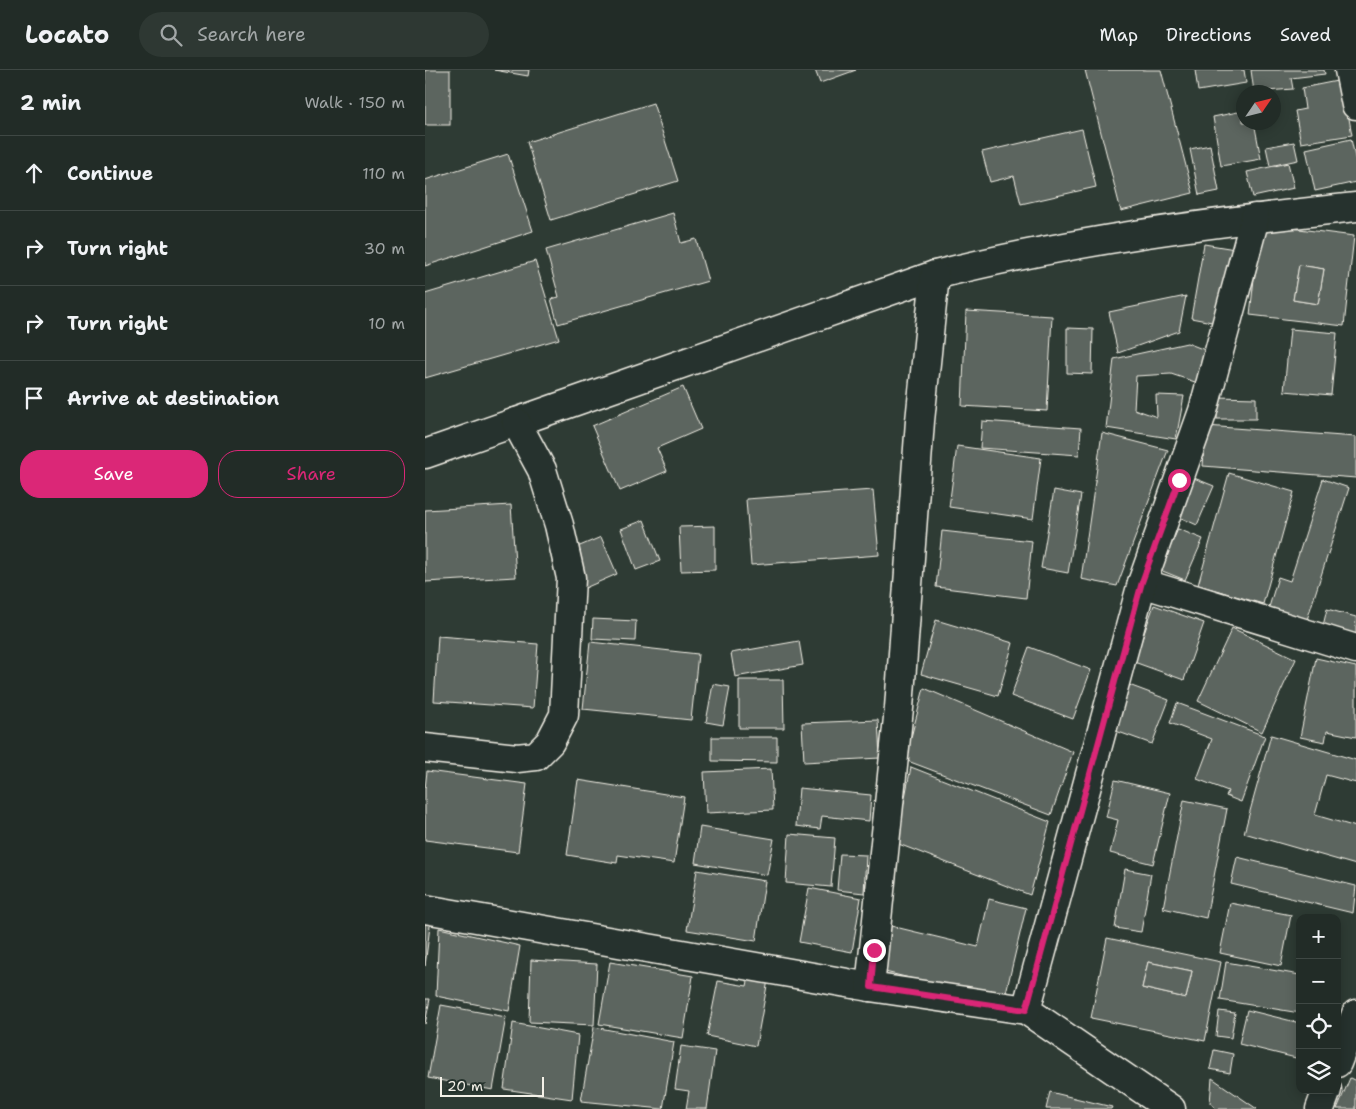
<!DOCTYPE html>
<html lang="en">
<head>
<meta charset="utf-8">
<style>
  body { margin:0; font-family:"Shantell Sans",sans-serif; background:#2e3833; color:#f1f3f6 }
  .controls { position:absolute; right:15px; bottom:15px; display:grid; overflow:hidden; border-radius:10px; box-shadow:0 2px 12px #0003 }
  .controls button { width:45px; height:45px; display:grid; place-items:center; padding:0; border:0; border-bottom:1px solid #3f4844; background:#222c27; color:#f1f3f6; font:25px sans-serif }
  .compass { position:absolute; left:811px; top:15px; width:45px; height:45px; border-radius:50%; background:#222c27; box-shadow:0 2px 12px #0003; rotate:55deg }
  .scale { position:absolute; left:15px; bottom:12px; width:104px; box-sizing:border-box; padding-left:5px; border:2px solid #f4f1e8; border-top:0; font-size:14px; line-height:18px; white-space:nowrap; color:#f4f1e8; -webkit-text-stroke:4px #26332d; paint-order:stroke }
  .stop { position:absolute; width:15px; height:15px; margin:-11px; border:4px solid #db2777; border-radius:50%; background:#fff }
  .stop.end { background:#db2777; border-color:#fff; box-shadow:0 1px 5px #0008 }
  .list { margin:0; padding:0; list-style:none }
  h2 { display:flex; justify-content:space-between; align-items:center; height:65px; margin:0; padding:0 20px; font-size:21px }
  h2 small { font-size:16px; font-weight:400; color:#a2a7a7 }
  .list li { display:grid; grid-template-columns:32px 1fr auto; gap:15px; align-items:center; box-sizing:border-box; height:75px; padding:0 20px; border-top:1px solid #3f4844 }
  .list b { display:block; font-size:19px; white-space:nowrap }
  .list em { font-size:16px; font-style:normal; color:#a2a7a7 }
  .actions { display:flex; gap:10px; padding:15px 20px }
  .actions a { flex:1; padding:11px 0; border:1px solid #db2777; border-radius:20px; text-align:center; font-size:18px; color:#db2777 }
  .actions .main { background:#db2777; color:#fff }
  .icon { flex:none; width:28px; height:28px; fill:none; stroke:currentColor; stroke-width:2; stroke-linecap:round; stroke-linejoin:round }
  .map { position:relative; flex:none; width:931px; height:1039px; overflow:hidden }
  header { display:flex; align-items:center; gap:30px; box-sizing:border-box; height:70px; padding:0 25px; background:#222c27; border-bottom:1px solid #3f4844 }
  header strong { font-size:24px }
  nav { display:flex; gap:28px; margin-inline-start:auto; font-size:18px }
  .search { width:350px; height:45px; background:#2e3833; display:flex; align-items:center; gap:12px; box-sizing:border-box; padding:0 18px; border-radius:28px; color:#a2a7a7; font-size:19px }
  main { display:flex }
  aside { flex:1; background:#222c27 }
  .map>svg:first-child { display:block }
  .building { fill:#5c655e; stroke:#f4f1e8; fill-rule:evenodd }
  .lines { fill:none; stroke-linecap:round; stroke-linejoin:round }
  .street-casing { stroke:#f4f1e8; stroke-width:31 }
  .street { stroke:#26332d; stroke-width:28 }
  .route { stroke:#db2777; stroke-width:6 }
</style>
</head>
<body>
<header>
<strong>Locato</strong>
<div class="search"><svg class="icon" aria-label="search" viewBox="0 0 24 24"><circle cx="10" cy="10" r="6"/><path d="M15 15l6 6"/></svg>Search here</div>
<nav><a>Map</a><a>Directions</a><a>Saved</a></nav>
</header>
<main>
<aside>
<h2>2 min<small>Walk · 150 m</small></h2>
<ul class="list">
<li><svg class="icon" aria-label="ahead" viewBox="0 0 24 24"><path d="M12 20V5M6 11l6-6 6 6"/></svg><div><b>Continue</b></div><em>110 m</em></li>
<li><svg class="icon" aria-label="right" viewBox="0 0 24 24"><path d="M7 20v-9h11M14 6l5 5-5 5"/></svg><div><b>Turn right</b></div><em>30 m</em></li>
<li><svg class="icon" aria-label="right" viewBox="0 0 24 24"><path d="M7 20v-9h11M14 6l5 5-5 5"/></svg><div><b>Turn right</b></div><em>10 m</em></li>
<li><svg class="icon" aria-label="arrive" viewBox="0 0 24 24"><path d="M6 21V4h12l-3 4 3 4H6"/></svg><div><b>Arrive at destination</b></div></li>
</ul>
<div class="actions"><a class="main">Save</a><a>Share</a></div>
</aside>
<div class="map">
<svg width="931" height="1039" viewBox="0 0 931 1039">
  <rect width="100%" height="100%" fill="#2e3b34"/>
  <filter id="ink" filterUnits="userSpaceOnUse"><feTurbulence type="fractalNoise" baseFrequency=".02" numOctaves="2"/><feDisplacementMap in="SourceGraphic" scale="10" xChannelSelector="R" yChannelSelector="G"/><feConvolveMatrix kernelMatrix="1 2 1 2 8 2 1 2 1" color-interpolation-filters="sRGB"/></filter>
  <g filter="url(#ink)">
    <g class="building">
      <rect x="0" y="0" width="25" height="55"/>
      <path d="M 69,0 L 104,0 L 103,6 Z"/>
      <path d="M 390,0 L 431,0 L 395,13 Z"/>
      <path d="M 660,0 L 736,0 L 768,123 L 696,141 Z"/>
      <path d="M 770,0 L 819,0 L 821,13 L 773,21 Z"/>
      <path d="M 826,0 L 899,0 L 900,4 L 866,8 L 868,19 L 829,22 Z"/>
      <path d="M 917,10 L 927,65 L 876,73 L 870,41 L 880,39 L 877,18 Z"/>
      <path d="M 228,33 L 253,111 L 126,150 L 102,72 Z"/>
      <path d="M 818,41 L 818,52 L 829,52 L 836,89 L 796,96 L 788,47 Z"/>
      <path d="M 657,59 L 671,117 L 596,134 L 589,106 L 565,112 L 557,82 Z"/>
      <path d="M 926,69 L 931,92 L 931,112 L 890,121 L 881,79 Z"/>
      <path d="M 869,72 L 873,90 L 845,96 L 841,77 Z"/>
      <path d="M 785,75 L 794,121 L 774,125 L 765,79 Z"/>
      <path d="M 83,84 L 108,161 L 0,196 L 0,110 Z"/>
      <path d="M 863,93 L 869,118 L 828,127 L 822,102 Z"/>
      <path d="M 248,143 L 256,173 L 271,169 L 283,211 L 133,254 L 126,229 L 134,227 L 121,180 Z"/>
      <path d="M 835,154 L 929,166 L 919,256 L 825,245 ZM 874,195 L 899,199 L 893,234 L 868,230 Z"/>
      <path d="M 779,174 L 810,179 L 797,254 L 766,248 Z"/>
      <path d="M 110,191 L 134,269 L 0,308 L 0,224 Z"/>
      <path d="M 874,195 L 899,199 L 893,234 L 868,230 Z"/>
      <path d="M 761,226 L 754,261 L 693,283 L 684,242 Z"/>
      <path d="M 541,241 L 627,246 L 622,341 L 537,336 Z"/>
      <path d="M 642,258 L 668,259 L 667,304 L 642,303 Z"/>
      <path d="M 865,259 L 912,263 L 906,325 L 859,321 Z"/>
      <path d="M 762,273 L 780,280 L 773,313 L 746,304 L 711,306 L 709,339 L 732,347 L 731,325 L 759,326 L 751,369 L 681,358 L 689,289 Z"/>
      <path d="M 258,317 L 276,359 L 232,378 L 242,401 L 195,421 L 167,356 Z"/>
      <path d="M 792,327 L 831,328 L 831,349 L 792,349 Z"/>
      <path d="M 557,351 L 656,358 L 654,385 L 555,378 Z"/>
      <path d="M 781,356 L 931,367 L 931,408 L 778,396 Z"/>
      <path d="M 677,363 L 743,380 L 692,516 L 656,509 Z"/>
      <path d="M 532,376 L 616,388 L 608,449 L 524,437 Z"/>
      <path d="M 804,403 L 869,422 L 838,534 L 773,515 Z"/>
      <path d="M 769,408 L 789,416 L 772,455 L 752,446 Z"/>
      <path d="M 898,409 L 924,418 L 880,556 L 842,544 L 853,507 L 865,511 Z"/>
      <path d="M 448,420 L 454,485 L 326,495 L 321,429 Z"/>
      <path d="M 629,420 L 656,425 L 643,503 L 616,498 Z"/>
      <path d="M 86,435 L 91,507 L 0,512 L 0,440 Z"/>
      <path d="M 219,450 L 235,491 L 211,500 L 196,459 Z"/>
      <path d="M 290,456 L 290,500 L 256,501 L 254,457 Z"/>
      <path d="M 753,459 L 778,469 L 760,510 L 735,500 Z"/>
      <path d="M 517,461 L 607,471 L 601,528 L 511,517 Z"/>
      <path d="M 176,467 L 192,504 L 160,518 L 143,481 Z"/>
      <path d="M 729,535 L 779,553 L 759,610 L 709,592 Z"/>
      <path d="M 902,539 L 931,547 L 931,569 L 897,560 Z"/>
      <path d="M 168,549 L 211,551 L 210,571 L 167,569 Z"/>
      <path d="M 511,550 L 588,573 L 573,626 L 496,604 Z"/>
      <path d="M 807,558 L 871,589 L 837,662 L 773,631 Z"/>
      <path d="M 13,566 L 113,574 L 108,638 L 9,631 Z"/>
      <path d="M 374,571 L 378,595 L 310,607 L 306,583 Z"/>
      <path d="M 165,572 L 273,584 L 266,650 L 158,639 Z"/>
      <path d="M 604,577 L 666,600 L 648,649 L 586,626 Z"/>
      <path d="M 891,588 L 931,597 L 931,667 L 902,661 L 900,672 L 875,667 Z"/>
      <path d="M 314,610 L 358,610 L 359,658 L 314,658 Z"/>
      <path d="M 288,614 L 305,617 L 298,655 L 281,652 Z"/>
      <path d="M 704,615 L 744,630 L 727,674 L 688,660 Z"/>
      <path d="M 499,618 L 648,682 L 626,745 L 480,690 Z"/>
      <path d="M 752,633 L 840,666 L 816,732 L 801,726 L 803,721 L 772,709 L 787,669 L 745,653 Z"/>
      <path d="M 453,650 L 455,688 L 379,692 L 377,653 Z"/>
      <path d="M 846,665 L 931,690 L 931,713 L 901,705 L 890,745 L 931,757 L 931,795 L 819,763 Z"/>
      <path d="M 287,667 L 352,667 L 352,692 L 287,691 Z"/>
      <path d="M 486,697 L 625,752 L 605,825 L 471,773 Z"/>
      <path d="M 346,699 L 348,740 L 281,743 L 279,702 Z"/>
      <path d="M 2,701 L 102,714 L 93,782 L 0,770 L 0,719 Z"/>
      <path d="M 153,710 L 259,727 L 249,793 L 193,785 L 192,793 L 142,785 Z"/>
      <path d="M 690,710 L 745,723 L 728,794 L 685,783 L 693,750 L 681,747 Z"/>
      <path d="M 374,718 L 446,725 L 444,751 L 397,746 L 395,759 L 371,756 Z"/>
      <path d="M 759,730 L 802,739 L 781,848 L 738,838 Z"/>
      <path d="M 275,757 L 349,769 L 342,805 L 270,793 Z"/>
      <path d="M 364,764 L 410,768 L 406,817 L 361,813 Z"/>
      <path d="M 415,784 L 441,785 L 439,823 L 412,820 Z"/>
      <path d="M 812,787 L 931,816 L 928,843 L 806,814 Z"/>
      <path d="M 700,799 L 726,804 L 716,862 L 690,858 Z"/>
      <path d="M 272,800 L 340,811 L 331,871 L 262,860 Z"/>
      <path d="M 384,818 L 436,828 L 427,882 L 374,872 Z"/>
      <path d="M 564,829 L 601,838 L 579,931 L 456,901 L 466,856 L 553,877 Z"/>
      <path d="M 805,833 L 866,845 L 856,896 L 795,883 Z"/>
      <path d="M 0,847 L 6,848 L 0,896 Z"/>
      <path d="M 14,858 L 95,876 L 84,941 L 11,926 Z"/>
      <path d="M 682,868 L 796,892 L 780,971 L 666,948 ZM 723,892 L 767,901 L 761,928 L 717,918 Z"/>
      <path d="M 106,890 L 172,894 L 169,955 L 104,952 Z"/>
      <path d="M 185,892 L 268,906 L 258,968 L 174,954 Z"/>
      <path d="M 723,892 L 767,901 L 761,928 L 717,918 Z"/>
      <path d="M 801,892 L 875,905 L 875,943 L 795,930 Z"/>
      <path d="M 324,906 L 343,910 L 331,976 L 282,966 L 293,911 L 322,916 Z"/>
      <path d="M 0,929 L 5,929 L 0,954 Z"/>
      <path d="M 16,935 L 81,947 L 68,1020 L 3,1008 Z"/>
      <path d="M 822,940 L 875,953 L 875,989 L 814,974 Z"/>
      <path d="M 794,941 L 810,943 L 806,968 L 791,966 Z"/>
      <path d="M 88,953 L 153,965 L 147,1029 L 79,1019 Z"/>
      <path d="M 169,957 L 249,972 L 238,1039 L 156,1031 Z"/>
      <path d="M 256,976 L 290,981 L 282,1039 L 261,1039 L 264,1021 L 250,1019 Z"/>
      <path d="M 789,980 L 808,984 L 805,1003 L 785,999 Z"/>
      <path d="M 787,1008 L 832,1039 L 792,1039 L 785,1033 Z"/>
      <path d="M 925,1008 L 931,1011 L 931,1039 L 912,1039 Z"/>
      <path d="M 625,1022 L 687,1037 L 686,1039 L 621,1039 Z"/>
    </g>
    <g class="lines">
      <defs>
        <g id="street">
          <path d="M 924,0 L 931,35"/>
          <path d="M 0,384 L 510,205 C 648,170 790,152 931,137"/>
          <path d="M 717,513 L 931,579"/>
          <path d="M 0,678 L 92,688 L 111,686 L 125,672 L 139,645 L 146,508 L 134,455 L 117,400 L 91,352"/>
          <path d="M 0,839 L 445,917 L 601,940 L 746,1039"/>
          <path d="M 445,917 L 474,638 L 495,351 L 510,205"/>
          <path d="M 601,940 L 717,513 L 778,341 L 830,148"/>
          <path d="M 912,993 L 931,944"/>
          <path d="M 895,1039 L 902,1020"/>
        </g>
      </defs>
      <use href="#street" class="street-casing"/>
      <use href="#street" class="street"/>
    </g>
  </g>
  <g class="lines" filter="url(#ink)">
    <path class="route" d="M 449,880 L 446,917 L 601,940 L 717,512 L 754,410"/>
  </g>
</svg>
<div class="controls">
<button>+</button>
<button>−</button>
<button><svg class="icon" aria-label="locate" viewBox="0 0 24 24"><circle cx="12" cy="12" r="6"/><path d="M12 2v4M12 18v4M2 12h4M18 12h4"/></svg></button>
<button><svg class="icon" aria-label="layers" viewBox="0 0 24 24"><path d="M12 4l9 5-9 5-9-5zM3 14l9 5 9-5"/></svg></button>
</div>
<svg class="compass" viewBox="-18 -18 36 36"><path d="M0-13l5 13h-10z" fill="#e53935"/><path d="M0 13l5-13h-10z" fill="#a2a7a7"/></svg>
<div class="scale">20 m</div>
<div class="stop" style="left:754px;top:410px"></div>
<div class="stop end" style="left:449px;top:880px"></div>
</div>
</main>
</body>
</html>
